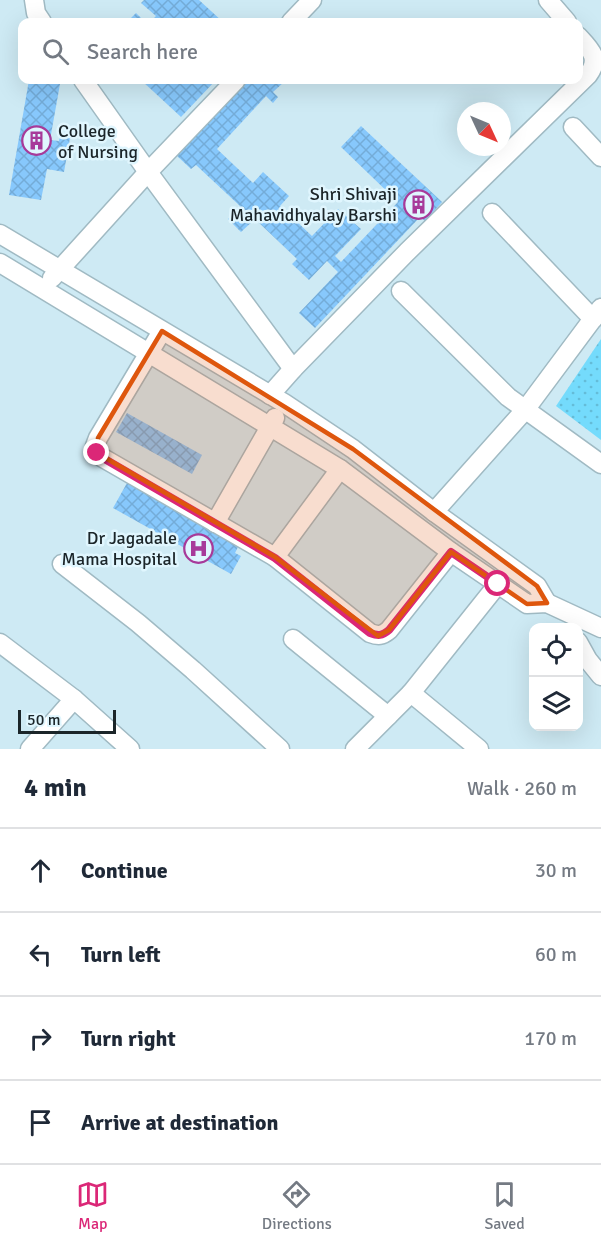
<!DOCTYPE html>
<html lang="en">
<head>
<meta charset="utf-8">
<style>
  body { margin:0; font-family:Signika,sans-serif; background:#f6f6f7; color:#1f2937 }
  .controls { position:absolute; right:18px; bottom:18px; display:grid; overflow:hidden; border-radius:12px; box-shadow:0 6px 24px #0002 }
  .controls button { width:54px; height:54px; display:grid; place-items:center; padding:0; border:0; border-bottom:2px solid #e0e1e3; background:#fff; color:#1f2937; font:30px sans-serif }
  .compass { position:absolute; left:457px; top:102px; width:54px; height:54px; border-radius:50%; background:#fff; box-shadow:0 6px 24px #0002; rotate:134deg }
  .scale { position:absolute; left:18px; bottom:15px; width:98px; box-sizing:border-box; padding-left:6px; border:3px solid #1b2529; border-top:0; font-size:16px; line-height:21px; white-space:nowrap; color:#1b2529; -webkit-text-stroke:4px #e0f6fe; paint-order:stroke }
  .stop { position:absolute; width:18px; height:18px; margin:-14px; border:4px solid #db2777; border-radius:50%; background:#fff }
  .stop.end { background:#db2777; border-color:#fff; box-shadow:0 2px 6px #0008 }
  .list { margin:0; padding:0; list-style:none }
  h2 { display:flex; justify-content:space-between; align-items:center; height:78px; margin:0; padding:0 24px; font-size:26px }
  h2 small { font-size:20px; font-weight:400; color:#747a83 }
  .list li { display:grid; grid-template-columns:39px 1fr auto; gap:18px; align-items:center; box-sizing:border-box; height:84px; padding:0 24px; border-top:2px solid #e0e1e3 }
  .list b { display:block; font-size:22px; white-space:nowrap }
  .list em { font-size:20px; font-style:normal; color:#747a83 }
  .icon { flex:none; width:33px; height:33px; fill:none; stroke:currentColor; stroke-width:2; stroke-linecap:round; stroke-linejoin:round }
  .map { position:relative; flex:none; width:601px; height:749px; overflow:hidden }
  .search { position:absolute; background:#fff; box-shadow:0 6px 24px #0002; left:18px; right:18px; top:18px; height:66px; display:flex; align-items:center; gap:15px; box-sizing:border-box; padding:0 21px; border-radius:12px; color:#747a83; font-size:22px }
  .sheet { height:414px; background:#fff }
  nav { display:flex; justify-content:space-around; align-items:center; box-sizing:border-box; height:84px; border-top:2px solid #e0e1e3; background:#fff; font-size:16px; color:#747a83 }
  nav a { display:grid; justify-items:center; gap:3px }
  nav .on { color:#db2777 }
  .map>svg:first-child { display:block }
  .grass { fill:url(#grass-dots) }
  .building { fill:url(#building-cross-hatch) }
  .lines { fill:none; stroke-linecap:round; stroke-linejoin:round }
  .minor-casing { stroke:#a0bac3; stroke-width:21 }
  .minor { stroke:#fff; stroke-width:18 }
  .route { stroke:#db2777; stroke-width:8 }
  .marked { fill:#de560d; fill-opacity:0.2; stroke:#de560d; stroke-width:4.5; stroke-linejoin:round }
  .labels { text-anchor:middle; dominant-baseline:central; stroke-width:5; stroke-linejoin:round; paint-order:stroke }
  .poi-label { font-size:18px; fill:#1b2529; stroke:#e0f6fe; text-anchor:end }
</style>
</head>
<body>
<div class="map">
<svg width="601" height="749" viewBox="0 0 601 749">
  <defs>
    <pattern id="grass-dots" width="8" height="8" patternUnits="userSpaceOnUse" patternTransform="scale(1.5)"><rect width="8" height="8" fill="#74dbfc"/><path d="M2 2h.1M6 6h.1" fill="none" stroke="#64bcd8" stroke-width="1.8" stroke-linecap="round"/></pattern>
    <pattern id="building-cross-hatch" width="8" height="8" patternUnits="userSpaceOnUse" patternTransform="scale(1.5)"><rect width="8" height="8" fill="#87c8fc"/><path d="M0 0l8 8M0 8l8-8" fill="none" stroke="#74acd8"/></pattern>
  </defs>
  <rect width="100%" height="100%" fill="#ceeaf4"/>
  <path class="grass" d="M 601,339 L 601,440 L 556,406 Z"/>
  <g class="building">
    <path d="M 144,0 L 199,0 L 223,22 L 150,22 L 156,16 L 141,3 Z"/>
    <path d="M 136,13 L 145,22 L 127,22 Z"/>
    <path d="M 29,80 L 60,84 L 50,140 L 59,141 L 60,136 L 70,138 L 64,172 L 47,169 L 41,200 L 9,195 Z"/>
    <path d="M 141,80 L 216,80 L 181,117 Z"/>
    <path d="M 246,80 L 281,80 L 284,82 L 273,92 L 278,97 L 273,103 L 266,96 L 217,149 L 253,183 L 263,172 L 289,196 L 280,206 L 312,236 L 338,209 L 361,229 L 335,256 L 341,262 L 398,202 L 341,147 L 361,126 L 442,202 L 425,221 L 420,217 L 315,328 L 299,313 L 338,272 L 327,261 L 309,280 L 292,264 L 297,259 L 255,219 L 241,232 L 228,219 L 240,206 L 196,165 L 191,169 L 175,154 Z"/>
    <path d="M 127,413 L 202,455 L 192,474 L 116,432 Z"/>
    <path d="M 127,483 L 239,545 L 235,553 L 241,556 L 231,574 L 113,508 Z"/>
  </g>
  <g class="lines">
    <defs>
      <g id="minor">
        <path d="M 34,0 L 36,13 L 42,22"/>
        <path d="M 548,0 L 567,22"/>
        <path d="M 291,22 L 312,0"/>
        <path d="M 83,80 L 148,172 L 293,369"/>
        <path d="M 573,127 L 601,157"/>
        <path d="M 492,213 L 593,319"/>
        <path d="M 0,234 L 284,403 L 353,449 L 434,512 L 537,586 L 547,603"/>
        <path d="M 0,263 L 340,469 L 451,552 L 527,604 L 547,603 L 601,628"/>
        <path d="M 52,278 L 148,172 L 236,80"/>
        <path d="M 401,291 L 508,397 L 601,464"/>
        <path d="M 162,331 L 98,438 L 95,446 L 97,453 L 103,458 L 275,557 L 370,633 C 378,636 382,636 389,630 L 451,552"/>
        <path d="M 270,395 L 293,369 L 407,252 L 588,75 C 601,58 590,49 578,36"/>
        <path d="M 434,512 L 525,410 L 601,308"/>
        <path d="M 215,523 L 275,418"/>
        <path d="M 275,557 L 340,469"/>
        <path d="M 62,564 L 138,623 L 193,670 L 280,749"/>
        <path d="M 293,639 L 388,716"/>
        <path d="M 578,642 L 588,660 L 601,676"/>
        <path d="M 0,643 L 74,699 L 130,749"/>
        <path d="M 411,693 L 479,749"/>
        <path d="M 30,749 L 74,699"/>
        <path d="M 355,749 L 411,693 L 498,584"/>
      </g>
    </defs>
    <use href="#minor" class="minor-casing"/>
    <use href="#minor" class="minor"/>
  </g>
  <g class="lines">
    <path class="route" d="M 97,453 L 103,458 L 275,558 L 370,633 C 378,636 382,636 389,630 L 451,552 L 498,584"/>
  </g>
  <path class="marked" d="M 162,331 L 353,449 L 537,586 L 547,603 L 527,604 L 451,552 L 389,630 L 378,636 L 275,557 L 97,453 L 98,438 Z"/>
  <defs>
    <symbol id="building-ring" viewBox="-11 -11 22 22"><circle r="9.5" fill="#e0f6fe" stroke="#a73a9a" stroke-width="1.5"/><path d="M-4-6H4V6H1V3H-1V6H-4ZM-2.5-4.3h1.7v1.8h-1.7ZM.8-4.3h1.7v1.8H.8ZM-2.5-1h1.7V.8h-1.7ZM.8-1h1.7V.8H.8Z" fill="#a73a9a"/></symbol>
    <symbol id="hospital-ring" viewBox="-11 -11 22 22"><circle r="9.5" fill="#e0f6fe" stroke="#a73a9a" stroke-width="1.5"/><path d="M-5-5h3v3.5h4V-5h3V5h-3V1.5h-4V5h-3Z" fill="#a73a9a"/></symbol>
  </defs>
  <g fill-rule="evenodd">
    <use href="#building-ring" x="20" y="124" width="33" height="33"/>
    <use href="#building-ring" x="402" y="188" width="33" height="33"/>
    <use href="#hospital-ring" x="182" y="532" width="33" height="33"/>
  </g>
  <g class="labels">
    <g class="poi-label">
      <text x="58" y="131" text-anchor="start">College<tspan x="58" dy="21">of Nursing</tspan></text>
      <text x="397" y="194">Shri Shivaji<tspan x="397" dy="21">Mahavidhyalay Barshi</tspan></text>
      <text x="177" y="538">Dr Jagadale<tspan x="177" dy="21">Mama Hospital</tspan></text>
    </g>
  </g>
</svg>
<div class="controls">
<button><svg class="icon" aria-label="locate" viewBox="0 0 24 24"><circle cx="12" cy="12" r="6"/><path d="M12 2v4M12 18v4M2 12h4M18 12h4"/></svg></button>
<button><svg class="icon" aria-label="layers" viewBox="0 0 24 24"><path d="M12 4l9 5-9 5-9-5zM3 14l9 5 9-5"/></svg></button>
</div>
<svg class="compass" viewBox="-18 -18 36 36"><path d="M0-13l5 13h-10z" fill="#e53935"/><path d="M0 13l5-13h-10z" fill="#747a83"/></svg>
<div class="scale">50 m</div>
<div class="stop" style="left:498px;top:584px"></div>
<div class="stop end" style="left:97px;top:453px"></div>
<div class="search"><svg class="icon" aria-label="search" viewBox="0 0 24 24"><circle cx="10" cy="10" r="6"/><path d="M15 15l6 6"/></svg>Search here</div>
</div>
<section class="sheet">
<h2>4 min<small>Walk · 260 m</small></h2>
<ul class="list">
<li><svg class="icon" aria-label="ahead" viewBox="0 0 24 24"><path d="M12 20V5M6 11l6-6 6 6"/></svg><div><b>Continue</b></div><em>30 m</em></li>
<li><svg class="icon" aria-label="left" viewBox="0 0 24 24"><path d="M17 20v-9H6M10 6l-5 5 5 5"/></svg><div><b>Turn left</b></div><em>60 m</em></li>
<li><svg class="icon" aria-label="right" viewBox="0 0 24 24"><path d="M7 20v-9h11M14 6l5 5-5 5"/></svg><div><b>Turn right</b></div><em>170 m</em></li>
<li><svg class="icon" aria-label="arrive" viewBox="0 0 24 24"><path d="M6 21V4h12l-3 4 3 4H6"/></svg><div><b>Arrive at destination</b></div></li>
</ul>
</section>
<nav>
<a class="on"><svg class="icon" aria-label="map" viewBox="0 0 24 24"><path d="M3 6l6-2 6 2 6-2v14l-6 2-6-2-6 2zM9 4v14M15 6v14"/></svg>Map</a>
<a><svg class="icon" aria-label="directions" viewBox="0 0 24 24"><path d="M12 3l9 9-9 9-9-9zM9 14v-3h6M13 9l2 2-2 2"/></svg>Directions</a>
<a><svg class="icon" aria-label="saved" viewBox="0 0 24 24"><path d="M7 4h10v16l-5-4-5 4z"/></svg>Saved</a>
</nav>
</body>
</html>
